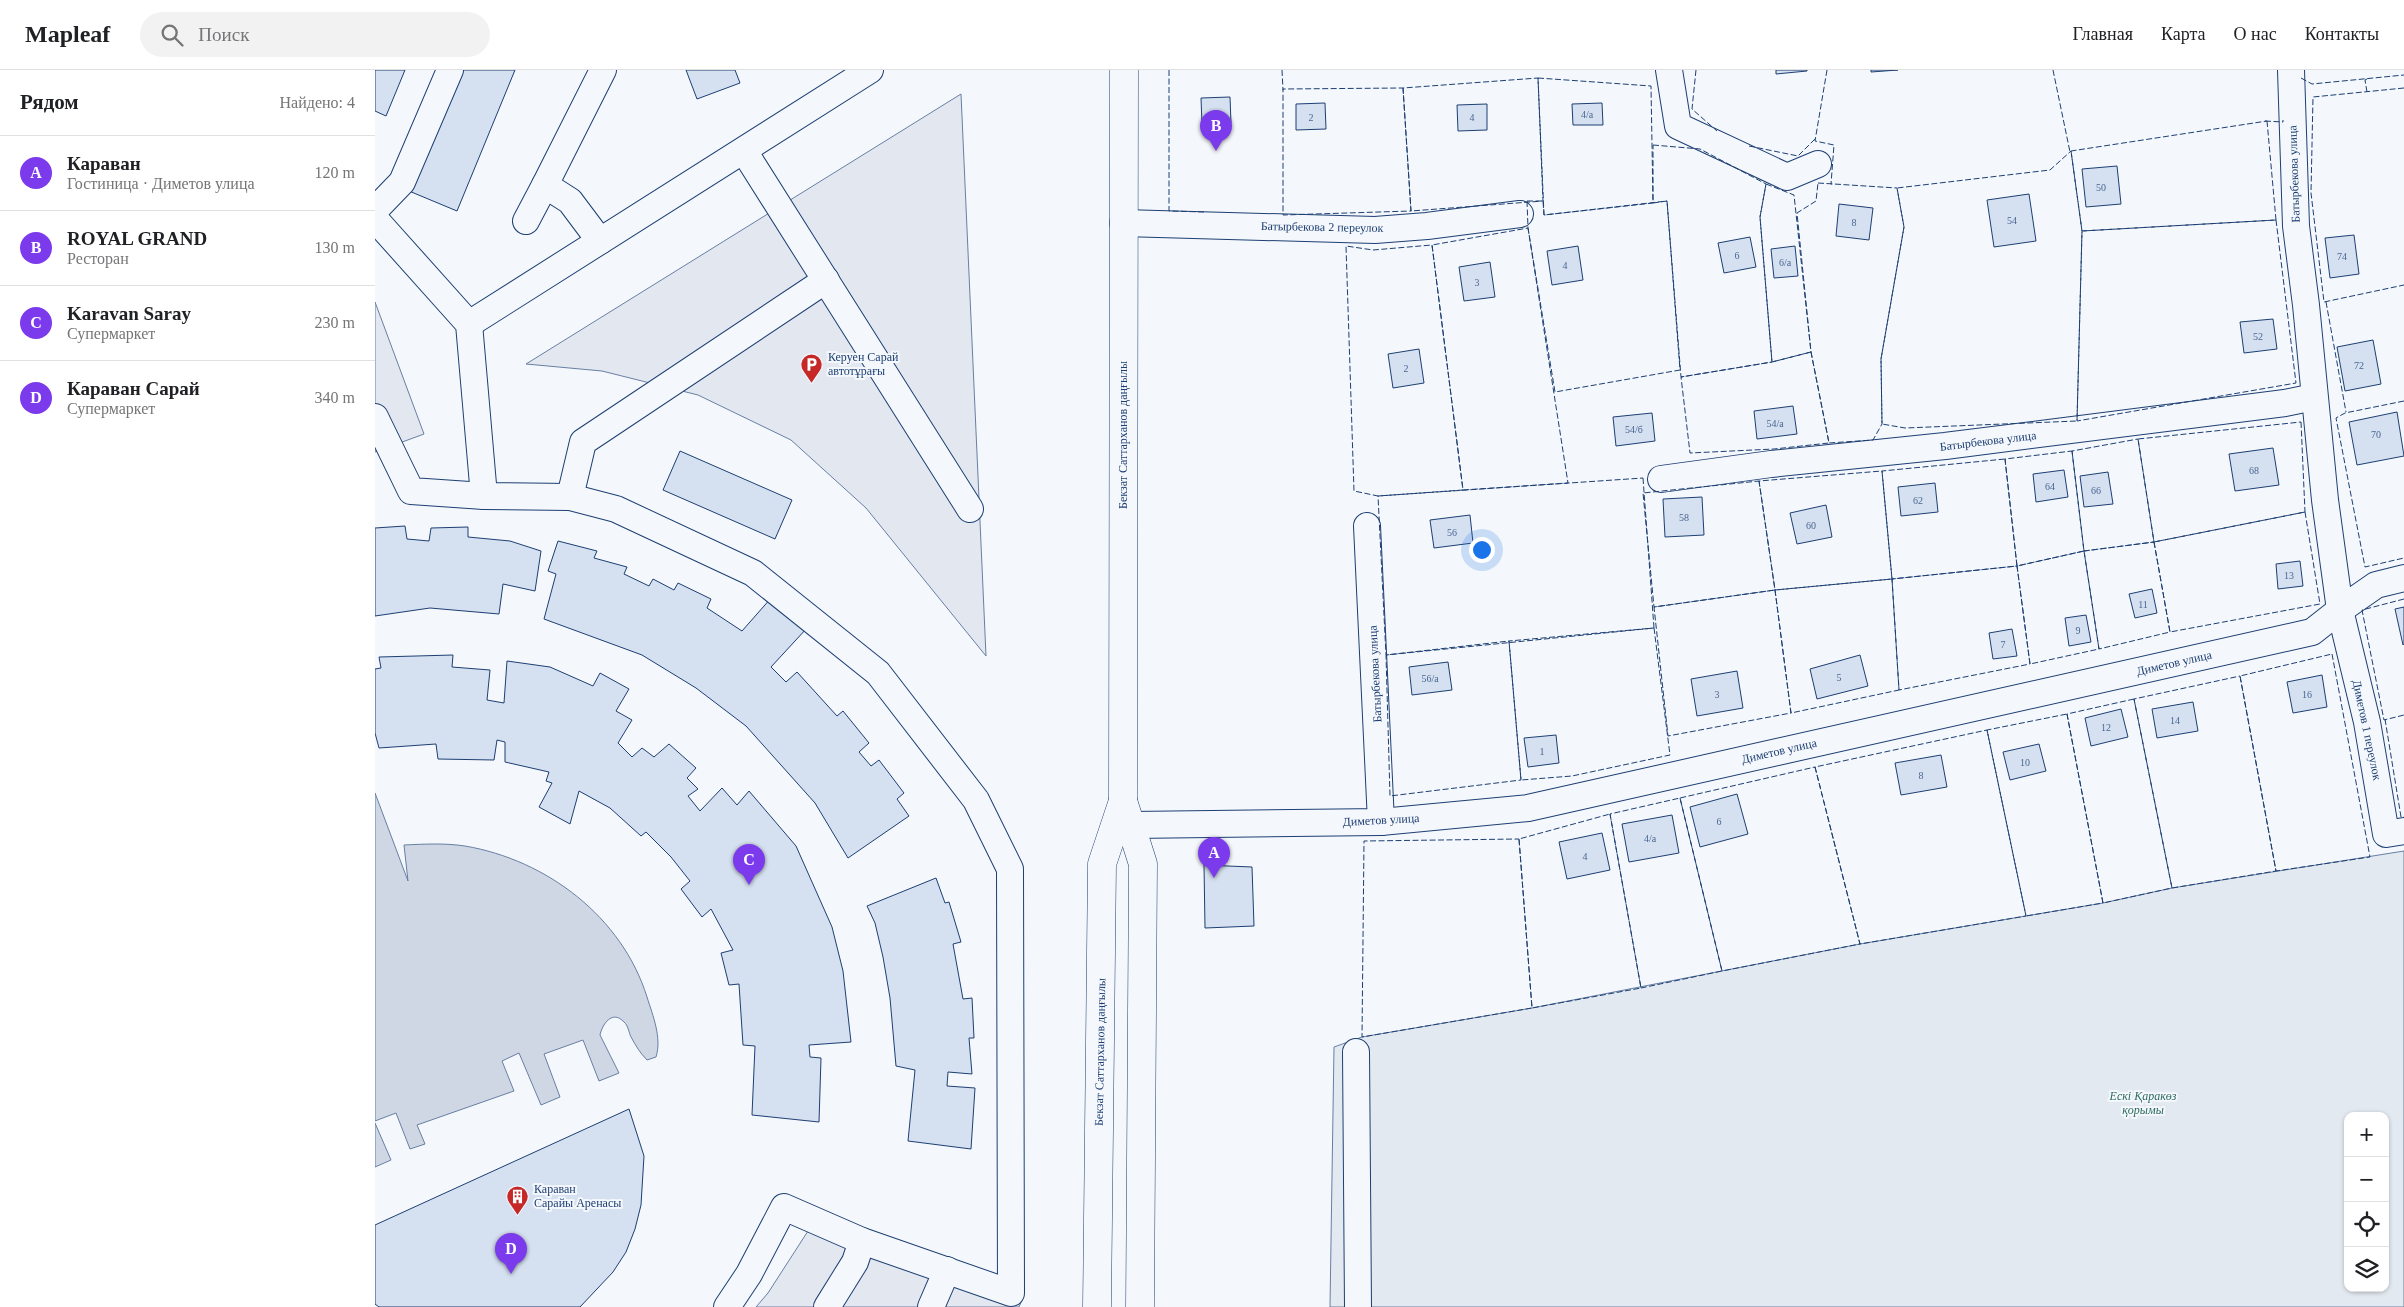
<!DOCTYPE html>
<html lang="ru">
<head>
<meta charset="utf-8">
<style>
  body { margin:0; font-family:"Times New Roman",serif; background:#f2f2f2; color:#202124 }
  .controls { position:absolute; right:15px; bottom:15px; display:grid; overflow:hidden; border-radius:10px; box-shadow:0 1px 4px #0004 }
  .controls button { width:45px; height:45px; display:grid; place-items:center; padding:0; border:0; border-bottom:1px solid #e0e0e0; background:#fff; color:#202124; font:25px sans-serif }
  .you { position:absolute; left:1106px; top:479px; width:18px; height:18px; margin:-12px; border:4px solid #fff; border-radius:50%; background:#1a73e8; box-shadow:0 0 0 8px #1a73e833 }
  .badge { display:grid; place-items:center; width:32px; height:32px; border-radius:50%; background:#7c3aed; color:#fff; font-size:16px; font-weight:700 }
  .pin { position:absolute; translate:-50% -41px; filter:drop-shadow(0 1px 2px #0008) }
  .pin::after { content:''; position:absolute; top:26px; width:18px; height:15px; background:inherit; clip-path:polygon(0 0,100% 0,50% 100%) }
  .list { margin:0; padding:0; list-style:none }
  h2 { display:flex; justify-content:space-between; align-items:center; height:65px; margin:0; padding:0 20px; font-size:21px }
  h2 small { font-size:16px; font-weight:400; color:#757577 }
  .list li { display:grid; grid-template-columns:32px 1fr auto; gap:15px; align-items:center; box-sizing:border-box; height:75px; padding:0 20px; border-top:1px solid #e0e0e0 }
  .list b { display:block; font-size:19px; white-space:nowrap }
  .list p { margin:0; font-size:16px; white-space:nowrap; color:#757577 }
  .list em { font-size:16px; font-style:normal; color:#757577 }
  .icon { flex:none; width:28px; height:28px; fill:none; stroke:currentColor; stroke-width:2; stroke-linecap:round; stroke-linejoin:round }
  .map { position:relative; flex:none; width:2029px; height:1237px; overflow:hidden }
  header { display:flex; align-items:center; gap:30px; box-sizing:border-box; height:70px; padding:0 25px; background:#fff; border-bottom:1px solid #e0e0e0 }
  header strong { font-size:24px }
  nav { display:flex; gap:28px; margin-inline-start:auto; font-size:18px }
  .search { width:350px; height:45px; background:#f2f2f2; display:flex; align-items:center; gap:12px; box-sizing:border-box; padding:0 18px; border-radius:28px; color:#757577; font-size:19px }
  main { display:flex }
  aside { flex:1; background:#fff }
  .map>svg:first-child { display:block }
  .green { fill:#e3e9f0; stroke:#687fa3; fill-rule:evenodd }
  .parking { fill:#e3e8f0; stroke:#687fa3 }
  .water { fill:#cfd7e4; stroke:#687fa3 }
  .building { fill:#d5e0f0; stroke:#1d3f73 }
  .lines { fill:none; stroke-linecap:round; stroke-linejoin:round }
  .minor-casing { stroke:#1d3f73; stroke-width:28 }
  .major-casing { stroke:#1d3f73; stroke-width:29 }
  .minor { stroke:#f4f7fb; stroke-width:26 }
  .major { stroke:#f4f7fb; stroke-width:28 }
  .fence { stroke:#1d3f73; stroke-width:1; stroke-dasharray:6 2.5; stroke-linecap:butt }
  .labels { text-anchor:middle; dominant-baseline:central; stroke-width:4; stroke-linejoin:round; paint-order:stroke }
  .number-label { font-size:10px; fill:#4b6792 }
  .street-label { font-size:12px; fill:#1d3f73; stroke:#f4f7fb }
  .poi-label { font-size:12px; fill:#1d3f73; stroke:#f4f7fb; text-anchor:start }
  .park-label { font-size:12px; font-style:italic; fill:#2c6c60; stroke:#f4f7fb }
</style>
</head>
<body>
<header>
<strong>Mapleaf</strong>
<div class="search"><svg class="icon" aria-label="search" viewBox="0 0 24 24"><circle cx="10" cy="10" r="6"/><path d="M15 15l6 6"/></svg>Поиск</div>
<nav><a>Главная</a><a>Карта</a><a>О нас</a><a>Контакты</a></nav>
</header>
<main>
<aside>
<h2>Рядом<small>Найдено: 4</small></h2>
<ul class="list">
<li><span class="badge">A</span><div><b>Караван</b><p>Гостиница · Диметов улица</p></div><em>120 m</em></li>
<li><span class="badge">B</span><div><b>ROYAL GRAND</b><p>Ресторан</p></div><em>130 m</em></li>
<li><span class="badge">C</span><div><b>Karavan Saray</b><p>Супермаркет</p></div><em>230 m</em></li>
<li><span class="badge">D</span><div><b>Караван Сарай</b><p>Супермаркет</p></div><em>340 m</em></li>
</ul>
</aside>
<div class="map">
<svg width="2029" height="1237" viewBox="0 0 2029 1237">
  <rect width="100%" height="100%" fill="#f4f7fb"/>
  <path class="green" d="M 2029,781 L 2029,1237 L 955,1237 L 959,977 L 987,967 L 1157,938 L 1485,874 L 1728,833 L 1797,818 ZM 1973,1046 L 2010,1046 L 2010,1218 L 1973,1218 Z"/>
  <g class="parking">
    <path d="M 586,24 L 611,586 L 491,438 L 416,370 L 323,325 L 227,301 L 151,294 Z"/>
    <path d="M 0,232 L 49,364 L 0,382 Z"/>
    <path d="M 433,1161 L 649,1225 L 644,1237 L 381,1237 L 393,1223 Z"/>
  </g>
  <g class="water">
    <path d="M 0,723 L 33,811 L 29,775 C 50,774 70,773 90,776 C 172,790 247,847 272,927 C 278,946 287,968 281,987 L 272,990 C 265,983 261,976 256,967 C 254,963 253,955 249,952 C 237,939 227,955 225,965 L 244,1003 L 224,1011 L 208,970 L 169,984 L 185,1027 L 166,1035 L 144,983 L 127,991 L 139,1021 L 42,1055 L 50,1074 L 35,1079 L 21,1043 L 0,1051 Z"/>
    <path d="M 0,1053 L 16,1090 L 0,1097 Z"/>
  </g>
  <g class="building">
    <path d="M 0,0 L 30,0 L 11,46 L 0,41 Z"/>
    <path d="M 84,0 L 140,0 L 82,141 L 34,121 Z"/>
    <path d="M 311,0 L 360,0 L 365,13 L 322,29 Z"/>
    <path d="M 1401,0 L 1432,0 L 1432,1 L 1401,4 Z"/>
    <path d="M 1496,0 L 1523,0 L 1496,2 Z"/>
    <path d="M 855,27 L 856,53 L 827,54 L 826,28 Z"/>
    <path d="M 950,33 L 951,59 L 921,60 L 921,34 Z"/>
    <path d="M 1227,33 L 1228,55 L 1198,55 L 1197,34 Z"/>
    <path d="M 1112,34 L 1112,60 L 1083,61 L 1082,35 Z"/>
    <path d="M 1742,96 L 1746,134 L 1711,137 L 1707,99 Z"/>
    <path d="M 1654,124 L 1661,171 L 1619,177 L 1612,130 Z"/>
    <path d="M 1464,134 L 1498,138 L 1494,170 L 1461,166 Z"/>
    <path d="M 1979,165 L 1984,204 L 1955,208 L 1950,168 Z"/>
    <path d="M 1375,167 L 1381,197 L 1349,203 L 1343,173 Z"/>
    <path d="M 1203,176 L 1208,210 L 1177,215 L 1172,181 Z"/>
    <path d="M 1420,176 L 1423,206 L 1399,208 L 1396,179 Z"/>
    <path d="M 1115,192 L 1120,227 L 1089,231 L 1084,197 Z"/>
    <path d="M 1898,249 L 1902,279 L 1869,283 L 1865,252 Z"/>
    <path d="M 1998,270 L 2006,314 L 1970,321 L 1962,277 Z"/>
    <path d="M 1044,279 L 1049,313 L 1018,318 L 1013,284 Z"/>
    <path d="M 1418,336 L 1422,364 L 1382,369 L 1379,341 Z"/>
    <path d="M 2022,342 L 2029,386 L 1982,395 L 1974,352 Z"/>
    <path d="M 1277,343 L 1280,371 L 1241,376 L 1238,347 Z"/>
    <path d="M 1898,378 L 1904,415 L 1860,421 L 1854,384 Z"/>
    <path d="M 305,381 L 417,430 L 400,469 L 288,420 Z"/>
    <path d="M 1689,400 L 1693,427 L 1661,432 L 1658,404 Z"/>
    <path d="M 1733,402 L 1738,434 L 1709,437 L 1705,406 Z"/>
    <path d="M 1560,413 L 1563,442 L 1526,446 L 1523,417 Z"/>
    <path d="M 1327,427 L 1329,465 L 1290,467 L 1288,429 Z"/>
    <path d="M 1451,435 L 1457,467 L 1422,474 L 1415,443 Z"/>
    <path d="M 1095,445 L 1098,473 L 1059,478 L 1055,450 Z"/>
    <path d="M 30,456 L 32,469 L 54,471 L 56,458 L 93,457 L 93,467 L 135,471 L 166,481 L 160,521 L 128,514 L 124,544 L 55,538 L 0,546 L 0,458 Z"/>
    <path d="M 183,471 L 222,481 L 219,488 L 252,497 L 249,504 L 274,516 L 278,509 L 299,520 L 303,513 L 336,529 L 332,538 L 367,561 L 397,527 L 432,558 L 396,597 L 411,612 L 422,602 L 462,646 L 468,641 L 494,673 L 484,682 L 496,696 L 504,690 L 529,723 L 522,729 L 534,746 L 473,788 L 440,733 L 371,656 L 321,618 L 267,585 L 169,549 L 181,504 L 173,501 Z"/>
    <path d="M 1925,491 L 1928,516 L 1903,519 L 1901,494 Z"/>
    <path d="M 1777,519 L 1782,543 L 1760,548 L 1754,524 Z"/>
    <path d="M 2029,537 L 2029,574 L 2028,575 L 2020,539 Z"/>
    <path d="M 1711,545 L 1716,572 L 1694,576 L 1690,548 Z"/>
    <path d="M 1637,559 L 1642,586 L 1618,589 L 1614,563 Z"/>
    <path d="M 78,585 L 77,597 L 115,600 L 112,630 L 129,633 L 132,591 L 175,597 L 218,616 L 225,603 L 254,619 L 241,641 L 257,650 L 243,673 L 257,687 L 267,678 L 279,687 L 294,674 L 321,698 L 312,708 L 323,719 L 313,726 L 325,741 L 347,718 L 362,735 L 374,721 L 421,776 L 457,857 L 468,901 L 476,972 L 434,975 L 435,987 L 446,988 L 444,1052 L 377,1045 L 380,976 L 368,975 L 364,914 L 354,915 L 346,883 L 358,880 L 336,839 L 327,847 L 306,819 L 315,811 L 296,787 L 271,762 L 266,766 L 235,738 L 204,721 L 195,754 L 164,737 L 177,713 L 171,711 L 174,702 L 130,692 L 130,672 L 122,670 L 119,690 L 63,689 L 61,674 L 4,678 L 0,663 L 0,599 L 6,598 L 4,587 Z"/>
    <path d="M 1485,585 L 1493,616 L 1442,629 L 1435,599 Z"/>
    <path d="M 1073,592 L 1077,620 L 1037,625 L 1034,597 Z"/>
    <path d="M 1362,601 L 1368,638 L 1322,646 L 1316,609 Z"/>
    <path d="M 1947,605 L 1952,637 L 1918,643 L 1912,612 Z"/>
    <path d="M 1818,632 L 1823,661 L 1782,668 L 1777,639 Z"/>
    <path d="M 1746,639 L 1753,667 L 1716,676 L 1710,648 Z"/>
    <path d="M 1181,665 L 1184,693 L 1153,697 L 1149,668 Z"/>
    <path d="M 1664,674 L 1671,701 L 1635,710 L 1628,682 Z"/>
    <path d="M 1566,685 L 1572,717 L 1526,725 L 1520,693 Z"/>
    <path d="M 1362,724 L 1373,764 L 1325,777 L 1315,737 Z"/>
    <path d="M 1297,745 L 1304,783 L 1254,792 L 1247,754 Z"/>
    <path d="M 1227,763 L 1235,800 L 1192,809 L 1184,772 Z"/>
    <path d="M 829,795 L 877,797 L 879,856 L 830,858 Z"/>
    <path d="M 561,808 L 570,833 L 574,832 L 586,872 L 578,874 L 588,929 L 597,928 L 599,968 L 594,968 L 597,1004 L 573,1002 L 572,1016 L 600,1018 L 596,1079 L 533,1071 L 540,1000 L 521,996 L 515,928 L 508,887 L 500,853 L 492,836 Z"/>
    <path d="M 254,1039 L 269,1086 L 266,1135 L 260,1159 L 251,1182 L 238,1202 L 205,1237 L 4,1237 L 0,1234 L 0,1155 Z"/>
  </g>
  <g class="lines">
    <defs>
      <g id="minor">
        <path d="M 1294,0 L 1303,56 L 1412,107 L 1443,94"/>
        <path d="M 1916,0 L 1921,156 L 1931,235 L 1950,430 L 1965,540 L 1992,652 L 2011,764 L 2029,761"/>
        <path d="M 369,81 L 595,439"/>
        <path d="M 0,140 L 27,112 L 75,0"/>
        <path d="M 0,149 L 94,254 L 109,426 L 195,427 L 241,439 L 378,503 L 503,603 L 601,730 L 635,799 L 636,1223 L 487,1171 L 409,1137 L 374,1204 L 352,1237"/>
        <path d="M 151,151 L 170,115"/>
        <path d="M 748,153 L 1000,160 L 1052,156 L 1145,144"/>
        <path d="M 225,171 L 195,131 L 170,115 L 228,0"/>
        <path d="M 94,254 L 495,0"/>
        <path d="M 0,347 L 36,421 L 109,426"/>
        <path d="M 1286,409 L 1396,394 L 1570,376 L 1910,333 L 1939,327"/>
        <path d="M 195,427 L 208,372 L 451,210"/>
        <path d="M 992,456 L 1006,752"/>
        <path d="M 756,755 L 1006,752 L 1153,738 L 1937,562 L 1965,540 L 2001,515 L 2029,508"/>
        <path d="M 981,982 L 983,1237"/>
        <path d="M 452,1237 L 480,1192 L 487,1171"/>
        <path d="M 556,1237 L 572,1200"/>
      </g>
      <g id="major">
        <path d="M 748,731 L 768,794 L 765,1237"/>
        <path d="M 722,1237 L 727,794 L 748,731 L 749,0"/>
      </g>
    </defs>
    <use href="#minor" class="minor-casing"/>
    <use href="#major" class="major-casing"/>
    <use href="#minor" class="minor"/>
    <use href="#major" class="major"/>
    <g class="fence">
      <path d="M 794,0 L 794,141 L 830,142"/>
      <path d="M 907,0 L 908,20"/>
      <path d="M 1321,0 L 1317,39 L 1342,61"/>
      <path d="M 1452,0 L 1440,71 L 1459,75 L 1456,114 L 1457,114"/>
      <path d="M 1678,0 L 1695,82"/>
      <path d="M 1163,8 L 1168,131 L 1036,141 L 1028,18 Z"/>
      <path d="M 1163,8 L 1276,16 L 1278,133 L 1169,145 Z"/>
      <path d="M 1926,8 L 1937,14 L 2029,5"/>
      <path d="M 1028,18 L 1036,141 L 908,145 L 908,19 Z"/>
      <path d="M 2029,18 L 1938,27 L 1936,123 L 1949,232 L 2029,215"/>
      <path d="M 1992,22 L 1990,10 L 1992,9"/>
      <path d="M 1890,51 L 1908,52 L 1908,50"/>
      <path d="M 1892,51 L 1901,150 L 1707,161 L 1696,81 Z"/>
      <path d="M 1278,75 L 1325,79 L 1391,114 L 1385,147 L 1397,292 L 1306,307 L 1292,131 L 1278,133 Z"/>
      <path d="M 1374,76 L 1423,86 L 1440,69"/>
      <path d="M 1696,81 L 1707,161 L 1702,351 L 1530,358 L 1507,354 L 1506,289 L 1529,157 L 1522,118 L 1675,100 Z"/>
      <path d="M 1443,113 L 1522,118 L 1529,157 L 1506,289 L 1507,354 L 1498,370 L 1454,373 L 1436,282 L 1422,143 L 1441,131 Z"/>
      <path d="M 1391,114 L 1419,125 L 1436,282 L 1397,292 L 1385,147 Z"/>
      <path d="M 1152,131 L 1168,131 L 1169,145 L 1292,131 L 1305,300 L 1180,322 L 1153,158 Z"/>
      <path d="M 1901,150 L 1921,313 L 1702,351 L 1707,161 Z"/>
      <path d="M 1153,158 L 1193,413 L 1088,420 L 1057,175 Z"/>
      <path d="M 1057,175 L 1088,420 L 1003,426 L 979,421 L 971,176 L 998,180 Z"/>
      <path d="M 1951,232 L 1971,342"/>
      <path d="M 1436,282 L 1454,373 L 1399,379 L 1315,383 L 1306,307 L 1397,292 Z"/>
      <path d="M 2029,331 L 1970,343 L 1961,348 L 1990,497 L 2029,488"/>
      <path d="M 1926,352 L 1930,442 L 1779,472 L 1763,369 Z"/>
      <path d="M 1763,369 L 1779,472 L 1709,481 L 1697,381 Z"/>
      <path d="M 1697,381 L 1709,481 L 1642,496 L 1630,389 Z"/>
      <path d="M 1630,389 L 1642,496 L 1517,509 L 1507,401 Z"/>
      <path d="M 1507,401 L 1517,509 L 1400,520 L 1384,411 Z"/>
      <path d="M 1268,408 L 1279,558 L 1011,585 L 1003,426 Z"/>
      <path d="M 1384,411 L 1400,520 L 1279,537 L 1268,423 Z"/>
      <path d="M 1930,442 L 1945,534 L 1795,562 L 1779,472 Z"/>
      <path d="M 1779,472 L 1795,562 L 1724,579 L 1709,481 Z"/>
      <path d="M 1709,481 L 1724,579 L 1655,594 L 1642,496 Z"/>
      <path d="M 1642,496 L 1655,594 L 1524,620 L 1517,509 Z"/>
      <path d="M 1517,509 L 1524,620 L 1416,643 L 1400,520 Z"/>
      <path d="M 1400,520 L 1416,643 L 1293,666 L 1279,537 Z"/>
      <path d="M 2029,529 L 1987,540 L 2009,650 L 2029,645"/>
      <path d="M 1279,558 L 1295,685 L 1197,706 L 1146,710 L 1134,571 Z"/>
      <path d="M 1134,571 L 1146,710 L 1015,726 L 1011,585 Z"/>
      <path d="M 1957,584 L 1995,787 L 1901,801 L 1865,606 Z"/>
      <path d="M 1865,606 L 1901,801 L 1797,818 L 1759,629 Z"/>
      <path d="M 1759,629 L 1797,818 L 1728,833 L 1692,644 Z"/>
      <path d="M 1692,644 L 1728,833 L 1651,846 L 1612,660 Z"/>
      <path d="M 2010,649 L 2026,747 L 2029,747"/>
      <path d="M 1612,660 L 1651,846 L 1485,874 L 1440,697 Z"/>
      <path d="M 1440,697 L 1485,874 L 1347,901 L 1305,728 Z"/>
      <path d="M 1305,728 L 1347,901 L 1266,918 L 1235,744 Z"/>
      <path d="M 1235,744 L 1266,918 L 1157,938 L 1144,769 Z"/>
      <path d="M 1144,769 L 1157,938 L 987,967 L 989,771 Z"/>
    </g>
  </g>
  <defs>
    <symbol id="parking-pin" viewBox="-11 -11 22 30"><path d="M0 17L-7.5 6A9.5 9.5 0 1 1 7.5 6Z" fill="#c62828" stroke="#f4f7fb"/><path d="M-3.5-5.5H1a3.5 3.5 0 0 1 0 7H-1V5.5H-3.5ZM-1-3.4V-.6H.8a1.4 1.4 0 0 0 0-2.8Z" fill="#fff"/></symbol>
    <symbol id="building-pin" viewBox="-11 -11 22 30"><path d="M0 17L-7.5 6A9.5 9.5 0 1 1 7.5 6Z" fill="#c62828" stroke="#f4f7fb"/><path d="M-4-6H4V6H1V3H-1V6H-4ZM-2.5-4.3h1.7v1.8h-1.7ZM.8-4.3h1.7v1.8H.8ZM-2.5-1h1.7V.8h-1.7ZM.8-1h1.7V.8H.8Z" fill="#fff"/></symbol>
  </defs>
  <g fill-rule="evenodd">
    <use href="#parking-pin" x="424" y="282" width="25" height="34"/>
    <use href="#building-pin" x="130" y="1114" width="25" height="34"/>
  </g>
  <g class="labels">
    <g class="number-label">
      <text x="1212" y="44">4/а</text>
      <text x="936" y="47">2</text>
      <text x="1097" y="47">4</text>
      <text x="1726" y="117">50</text>
      <text x="1637" y="150">54</text>
      <text x="1479" y="152">8</text>
      <text x="1362" y="185">6</text>
      <text x="1967" y="186">74</text>
      <text x="1410" y="192">6/а</text>
      <text x="1190" y="195">4</text>
      <text x="1102" y="212">3</text>
      <text x="1883" y="266">52</text>
      <text x="1984" y="295">72</text>
      <text x="1031" y="298">2</text>
      <text x="1400" y="353">54/а</text>
      <text x="1259" y="359">54/б</text>
      <text x="2001" y="364">70</text>
      <text x="1879" y="400">68</text>
      <text x="1675" y="416">64</text>
      <text x="1721" y="420">66</text>
      <text x="1543" y="430">62</text>
      <text x="1309" y="447">58</text>
      <text x="1436" y="455">60</text>
      <text x="1077" y="462">56</text>
      <text x="1914" y="505">13</text>
      <text x="1768" y="534">11</text>
      <text x="1703" y="560">9</text>
      <text x="1628" y="574">7</text>
      <text x="1464" y="607">5</text>
      <text x="1055" y="608">56/а</text>
      <text x="1342" y="624">3</text>
      <text x="1932" y="624">16</text>
      <text x="1800" y="650">14</text>
      <text x="1731" y="657">12</text>
      <text x="1167" y="681">1</text>
      <text x="1650" y="692">10</text>
      <text x="1546" y="705">8</text>
      <text x="1344" y="751">6</text>
      <text x="1275" y="768">4/а</text>
      <text x="1210" y="786">4</text>
    </g>
    <g class="street-label">
      <text transform="translate(1919 104) rotate(-92)">Батырбекова улица</text>
      <text transform="translate(947 157) rotate(1)">Батырбекова 2 переулок</text>
      <text transform="translate(748 365) rotate(-90)">Бекзат Саттарханов даңғылы</text>
      <text transform="translate(1613 371) rotate(-7)">Батырбекова улица</text>
      <text transform="translate(1799 593) rotate(-13)">Диметов улица</text>
      <text transform="translate(1000 604) rotate(-93)">Батырбекова улица</text>
      <text transform="translate(1992 660) rotate(78)">Диметов 1 переулок</text>
      <text transform="translate(1404 681) rotate(-13)">Диметов улица</text>
      <text transform="translate(1006 750) rotate(-3)">Диметов улица</text>
      <text transform="translate(725 982) rotate(-89)">Бекзат Саттарханов даңғылы</text>
    </g>
    <g class="poi-label">
      <text x="453" y="287">Керуен Сарай<tspan x="453" dy="14">автотұрағы</tspan></text>
      <text x="159" y="1119">Караван<tspan x="159" dy="14">Сарайы Аренасы</tspan></text>
    </g>
    <g class="park-label">
      <text x="1768" y="1026">Ескі Қаракөз<tspan x="1768" dy="14">қорымы</tspan></text>
    </g>
  </g>
</svg>
<div class="controls">
<button>+</button>
<button>−</button>
<button><svg class="icon" aria-label="locate" viewBox="0 0 24 24"><circle cx="12" cy="12" r="6"/><path d="M12 2v4M12 18v4M2 12h4M18 12h4"/></svg></button>
<button><svg class="icon" aria-label="layers" viewBox="0 0 24 24"><path d="M12 4l9 5-9 5-9-5zM3 14l9 5 9-5"/></svg></button>
</div>
<div class="you"></div>
<div class="pin badge" style="left:839px;top:808px">A</div>
<div class="pin badge" style="left:841px;top:81px">B</div>
<div class="pin badge" style="left:374px;top:815px">C</div>
<div class="pin badge" style="left:136px;top:1204px">D</div>
</div>
</main>
</body>
</html>
